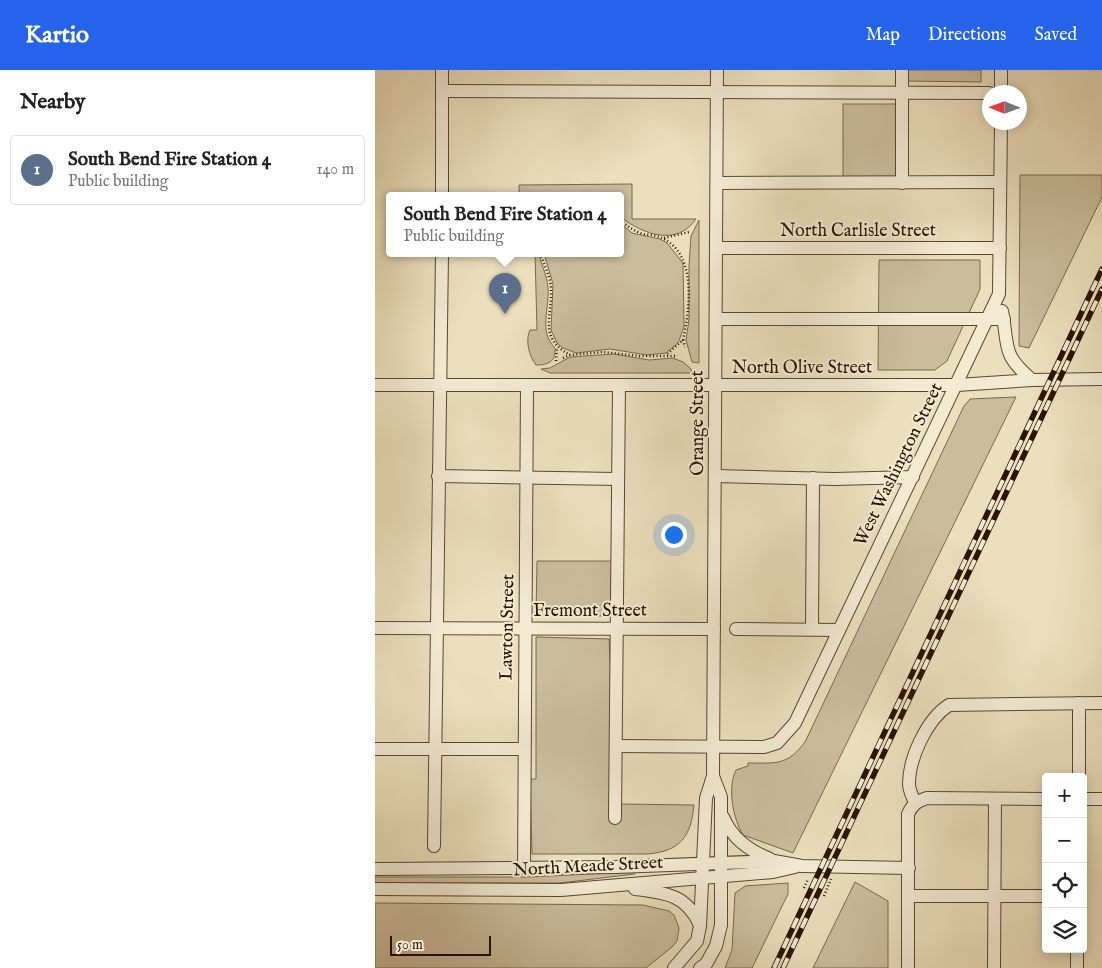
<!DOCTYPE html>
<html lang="en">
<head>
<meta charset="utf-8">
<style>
  body { margin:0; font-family:"IM FELL English",serif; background:#f6f6f6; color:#222 }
  .controls { position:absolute; right:15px; bottom:15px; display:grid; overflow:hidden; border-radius:5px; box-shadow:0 2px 12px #0003 }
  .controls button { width:45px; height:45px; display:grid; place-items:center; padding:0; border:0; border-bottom:1px solid #e0e0e0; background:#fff; color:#222; font:25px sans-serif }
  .compass { position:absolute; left:607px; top:15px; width:45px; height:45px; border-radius:50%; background:#fff; box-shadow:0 2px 12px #0003; rotate:271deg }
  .scale { position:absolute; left:15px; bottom:12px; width:101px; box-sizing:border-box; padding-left:5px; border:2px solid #2a1400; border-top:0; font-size:14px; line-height:18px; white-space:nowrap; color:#2a1400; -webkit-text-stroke:4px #f3ead4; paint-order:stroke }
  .you { position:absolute; left:298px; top:464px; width:18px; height:18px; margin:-12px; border:4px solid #fff; border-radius:50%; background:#1a73e8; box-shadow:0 0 0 8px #1a73e833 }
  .badge { display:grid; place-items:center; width:32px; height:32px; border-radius:50%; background:#2563eb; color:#fff; font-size:16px; font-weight:700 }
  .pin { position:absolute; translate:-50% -41px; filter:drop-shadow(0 1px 2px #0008) }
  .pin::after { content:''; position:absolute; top:26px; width:18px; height:15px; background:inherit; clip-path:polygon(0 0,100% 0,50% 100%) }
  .popup { position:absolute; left:11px; top:122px; width:238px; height:65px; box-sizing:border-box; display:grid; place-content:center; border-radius:5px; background:#fff; filter:drop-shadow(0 1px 4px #0005); font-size:16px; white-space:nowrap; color:#767676 }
  .popup b { font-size:19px; color:#222 }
  .popup::after { content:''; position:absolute; left:50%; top:100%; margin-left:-10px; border:10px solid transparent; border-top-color:#fff }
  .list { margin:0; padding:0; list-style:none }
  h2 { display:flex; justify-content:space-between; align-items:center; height:65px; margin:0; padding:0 20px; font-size:21px }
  h2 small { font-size:16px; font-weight:400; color:#767676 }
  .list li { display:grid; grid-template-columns:32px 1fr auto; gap:15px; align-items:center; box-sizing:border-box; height:70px; margin:0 10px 10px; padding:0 10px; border:1px solid #e0e0e0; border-radius:5px }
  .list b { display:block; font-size:19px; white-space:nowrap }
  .list p { margin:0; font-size:16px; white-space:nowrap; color:#767676 }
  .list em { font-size:16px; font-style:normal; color:#767676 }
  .icon { flex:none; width:28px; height:28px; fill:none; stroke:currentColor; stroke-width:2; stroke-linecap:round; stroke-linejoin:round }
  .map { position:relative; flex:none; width:727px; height:898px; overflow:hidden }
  header { display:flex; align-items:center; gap:30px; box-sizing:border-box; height:70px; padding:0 25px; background:#2563eb; color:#fff }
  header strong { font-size:24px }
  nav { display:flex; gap:28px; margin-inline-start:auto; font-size:18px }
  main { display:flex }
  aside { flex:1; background:#fff }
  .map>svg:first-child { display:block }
  .green { fill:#cbbc9d; stroke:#7a684e }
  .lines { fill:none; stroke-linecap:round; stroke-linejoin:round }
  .minor-casing { stroke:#5a472f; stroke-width:14 }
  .path { stroke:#2a1400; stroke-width:2.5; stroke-dasharray:1 2.5; stroke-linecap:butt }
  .minor { stroke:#f3ead4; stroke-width:12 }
  .rail-casing { stroke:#2a1400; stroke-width:5.5 }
  .rail { stroke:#f3ead4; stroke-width:4; stroke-dasharray:11; stroke-linecap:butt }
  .labels { text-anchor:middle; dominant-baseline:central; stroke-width:4; stroke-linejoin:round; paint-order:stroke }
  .street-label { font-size:18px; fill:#2a1400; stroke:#f3ead4 }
</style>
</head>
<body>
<header>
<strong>Kartio</strong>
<nav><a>Map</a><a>Directions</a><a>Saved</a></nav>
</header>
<main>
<aside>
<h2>Nearby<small></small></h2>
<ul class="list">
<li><span class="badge" style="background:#5c6f8a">1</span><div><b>South Bend Fire Station 4</b><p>Public building</p></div><em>140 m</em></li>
</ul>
</aside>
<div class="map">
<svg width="727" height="898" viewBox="0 0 727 898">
  <rect width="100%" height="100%" fill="#ecdfbd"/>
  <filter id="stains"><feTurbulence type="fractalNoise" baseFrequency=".004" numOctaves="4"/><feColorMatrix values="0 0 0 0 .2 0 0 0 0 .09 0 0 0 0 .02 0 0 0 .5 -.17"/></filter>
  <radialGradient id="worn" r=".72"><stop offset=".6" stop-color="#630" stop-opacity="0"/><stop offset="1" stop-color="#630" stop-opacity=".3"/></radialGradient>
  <g class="green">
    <path d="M 529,0 L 606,0 L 606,12 L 529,11 Z"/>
    <rect x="468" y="34" width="55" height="76"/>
    <path d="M 645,105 L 727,105 L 727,127 L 654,278 L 644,276 Z"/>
    <path d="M 257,114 L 257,149 L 321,149 C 302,177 268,164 247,148 L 245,125 L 144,125 L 144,115 Z"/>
    <path d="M 324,150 L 324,293 L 317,292 L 311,270 L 314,249 L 314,196 L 316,166 Z"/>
    <path d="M 245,153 L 257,163 L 285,169 L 292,173 L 308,193 L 309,257 L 303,273 L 291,283 L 272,285 L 235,279 L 201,283 L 188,278 L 182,273 L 176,260 L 178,214 L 169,183 L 245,183 Z"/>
    <path d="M 160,183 L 164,183 C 166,195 172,205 173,217 C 175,238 163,261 180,278 C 181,292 173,295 161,295 C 154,286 150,270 155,260 L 162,260 Z"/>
    <path d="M 504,190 L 605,190 L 605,219 L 572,291 L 560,300 L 503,300 Z"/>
    <path d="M 239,284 L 274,290 L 298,288 L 308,292 L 316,299 L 317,303 L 175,303 L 166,299 L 175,298 L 195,287 Z"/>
    <path d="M 641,327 L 418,783 L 368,765 C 358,748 352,718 361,700 L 373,696 L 373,693 C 401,693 412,696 430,672 L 589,336 L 595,329 Z"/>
    <path d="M 162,491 L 237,491 L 236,546 L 161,546 Z"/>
    <path d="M 161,567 L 234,569 L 243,734 L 319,735 C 316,766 306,781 273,784 L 157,784 L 155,709 L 161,709 Z"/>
    <path d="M 259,802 L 260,804 L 185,813 L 0,813 L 0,807 L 153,807 Z"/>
    <path d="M 480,812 L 513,831 L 513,898 L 438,898 Z"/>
    <path d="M 413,813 L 413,824 L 377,898 L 350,898 L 357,880 L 360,823 L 370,816 Z"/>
    <path d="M 0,833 L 268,835 L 294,841 L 299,845 L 304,858 L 302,871 L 297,877 L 271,898 L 0,898 Z"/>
  </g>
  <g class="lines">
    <defs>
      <g id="minor">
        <path d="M 67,21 L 614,23"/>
        <path d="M 626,22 L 626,0"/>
        <path d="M 342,113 L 625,112"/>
        <path d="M 527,113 L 527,0"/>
        <path d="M 67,125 L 67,0"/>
        <path d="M 341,178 L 625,178"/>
        <path d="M 627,241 C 634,277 626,284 657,310"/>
        <path d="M 341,249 L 629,249"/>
        <path d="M 0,315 L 582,315 L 657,310 L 727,309"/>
        <path d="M 63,406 L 243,409"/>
        <path d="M 340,406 L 460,409 L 538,407"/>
        <path d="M 0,558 L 339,559"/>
        <path d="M 361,559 L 463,560"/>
        <path d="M 437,559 L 438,408"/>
        <path d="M 241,676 L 389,677 L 402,673 L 420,653 L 624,224 L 626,52"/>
        <path d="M 0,679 L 148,679"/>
        <path d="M 704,707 L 704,633"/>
        <path d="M 708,729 L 727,729"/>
        <path d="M 540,733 C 538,727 534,721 534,714 C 534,688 552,649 574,635 L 727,633"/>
        <path d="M 348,747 C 357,768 373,780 395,789"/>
        <path d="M 240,748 L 244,315"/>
        <path d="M 59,776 L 67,183"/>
        <path d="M 149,798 L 152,315"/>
        <path d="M 0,799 L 241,797 L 399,791 L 427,796 L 534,798"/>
        <path d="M 0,819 L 186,820 L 398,802 L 420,797"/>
        <path d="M 260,819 C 290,823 311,824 325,855"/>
        <path d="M 534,826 L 671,826"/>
        <path d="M 299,898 L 322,871 L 325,856 L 331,728 L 338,706 L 342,0"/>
        <path d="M 325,898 L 331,894 L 341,876 L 346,855 L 346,727 L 338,706"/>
        <path d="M 533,898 L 533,744 C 537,735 542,731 552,728 L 671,729"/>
        <path d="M 619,898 L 620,729"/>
        <path d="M 702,898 L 702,879"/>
      </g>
    </defs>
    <use href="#minor" class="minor-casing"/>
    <g class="path">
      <path d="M 245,150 C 252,156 259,161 268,164 C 274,165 281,165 287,168 C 322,184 315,238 308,270 L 291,285"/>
      <path d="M 289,168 L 314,162"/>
      <path d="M 166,183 C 168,194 175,205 176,217 C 178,246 162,267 195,285"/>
      <path d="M 308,270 L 310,277"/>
      <path d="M 188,288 L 195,285 L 228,282 L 265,286 L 300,286"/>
      <path d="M 181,291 L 182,277"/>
      <path d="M 429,818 L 433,809"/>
      <path d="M 449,826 L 456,809"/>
    </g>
    <use href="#minor" class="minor"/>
    <defs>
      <g id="rail">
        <path d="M 399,898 L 727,199"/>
        <path d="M 408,898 L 727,219"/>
      </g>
    </defs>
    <use href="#rail" class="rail-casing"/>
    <use href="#rail" class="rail"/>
  </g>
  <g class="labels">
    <g class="street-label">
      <text x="483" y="161">North Carlisle Street</text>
      <text x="427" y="298">North Olive Street</text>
      <text transform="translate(323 353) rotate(-90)">Orange Street</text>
      <text transform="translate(524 395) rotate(-64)">West Washington Street</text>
      <text x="215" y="541">Fremont Street</text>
      <text transform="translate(133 557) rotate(-89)">Lawton Street</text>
      <text transform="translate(213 797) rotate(-3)">North Meade Street</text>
    </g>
  </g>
  <rect width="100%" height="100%" filter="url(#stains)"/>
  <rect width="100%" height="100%" fill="url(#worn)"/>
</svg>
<div class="controls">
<button>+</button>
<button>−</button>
<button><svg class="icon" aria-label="locate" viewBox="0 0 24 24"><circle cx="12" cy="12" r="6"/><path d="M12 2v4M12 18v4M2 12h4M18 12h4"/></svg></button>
<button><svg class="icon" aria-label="layers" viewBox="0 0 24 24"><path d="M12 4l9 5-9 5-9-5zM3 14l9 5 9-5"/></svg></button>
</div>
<svg class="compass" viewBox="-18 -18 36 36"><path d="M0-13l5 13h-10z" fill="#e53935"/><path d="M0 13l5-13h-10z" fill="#767676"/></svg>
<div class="scale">50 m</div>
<div class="you"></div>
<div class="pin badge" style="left:130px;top:244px;background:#5c6f8a">1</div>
<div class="popup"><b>South Bend Fire Station 4</b>Public building</div>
</div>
</main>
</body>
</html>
